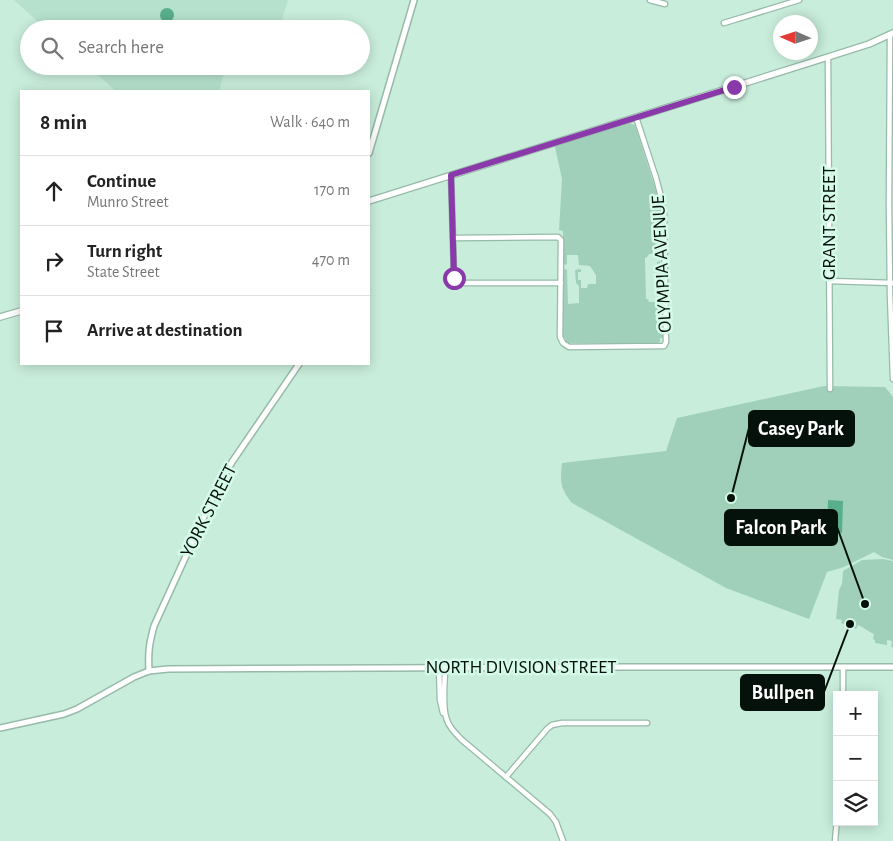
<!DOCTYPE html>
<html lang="en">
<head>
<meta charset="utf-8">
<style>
  body { margin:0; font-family:"Alegreya Sans",sans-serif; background:#f2f2f2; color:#222 }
  .controls { position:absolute; right:15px; bottom:15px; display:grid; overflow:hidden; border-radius:0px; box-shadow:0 2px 12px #0003 }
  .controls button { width:45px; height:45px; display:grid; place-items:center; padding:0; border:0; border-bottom:1px solid #e0e0e0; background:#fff; color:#222; font:25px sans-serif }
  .compass { position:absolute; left:773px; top:15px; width:45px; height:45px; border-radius:50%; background:#fff; box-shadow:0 2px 12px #0003; rotate:273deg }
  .stop { position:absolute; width:15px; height:15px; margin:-11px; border:4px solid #8939a9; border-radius:50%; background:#fff }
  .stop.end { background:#8939a9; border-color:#fff; box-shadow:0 1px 5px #0008 }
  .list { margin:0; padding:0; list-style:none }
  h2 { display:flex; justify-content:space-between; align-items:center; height:65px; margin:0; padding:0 20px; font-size:21px }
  h2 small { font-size:16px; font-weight:400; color:#767676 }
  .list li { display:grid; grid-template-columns:32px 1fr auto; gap:15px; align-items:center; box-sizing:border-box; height:70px; padding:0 20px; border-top:1px solid #e0e0e0 }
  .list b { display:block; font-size:19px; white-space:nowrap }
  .list p { margin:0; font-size:16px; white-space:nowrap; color:#767676 }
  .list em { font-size:16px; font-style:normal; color:#767676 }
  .icon { flex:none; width:28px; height:28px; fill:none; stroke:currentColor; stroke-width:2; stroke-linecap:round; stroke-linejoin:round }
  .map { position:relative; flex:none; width:893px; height:841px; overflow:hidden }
  .search { position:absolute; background:#fff; box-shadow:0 2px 12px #0003; left:20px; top:20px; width:350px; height:55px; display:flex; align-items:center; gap:12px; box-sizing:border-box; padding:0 18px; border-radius:28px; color:#767676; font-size:19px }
  .panel { position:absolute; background:#fff; box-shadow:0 2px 12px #0003; left:20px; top:90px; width:350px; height:275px; border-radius:0px }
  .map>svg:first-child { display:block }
  .built { fill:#b6e2cd }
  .green { fill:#a0d0ba }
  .water { fill:#59ae8b }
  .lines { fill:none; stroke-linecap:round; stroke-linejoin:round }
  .minor-casing { stroke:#97baa9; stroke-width:7 }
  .tertiary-casing { stroke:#97baa9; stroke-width:8 }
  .secondary-casing { stroke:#97baa9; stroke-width:8 }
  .minor { stroke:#fff; stroke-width:4.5 }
  .tertiary { stroke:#fff; stroke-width:5 }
  .secondary { stroke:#fff; stroke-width:5.5 }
  .route { stroke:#8939a9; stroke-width:6 }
  .labels { text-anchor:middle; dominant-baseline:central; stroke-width:5; stroke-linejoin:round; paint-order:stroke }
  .street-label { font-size:19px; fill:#05110b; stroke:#d6fae9 }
  .leader { fill:none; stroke:#05110b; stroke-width:2 }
  .callout-dot { fill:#05110b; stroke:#d6fae9; stroke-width:2 }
  .callout { fill:#05110b; stroke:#05110b; stroke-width:2 }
  .callout-label { font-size:20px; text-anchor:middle; font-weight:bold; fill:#fff }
</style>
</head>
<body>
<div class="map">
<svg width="893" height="841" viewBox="0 0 893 841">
  <rect width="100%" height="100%" fill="#c9eddb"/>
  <g class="built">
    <path d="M 14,0 L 288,0 L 282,20 L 240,21 L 237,29 L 46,29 Z"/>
    <path d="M 88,66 L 226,66 L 219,91 L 116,91 Z"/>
  </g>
  <g class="green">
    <path d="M 629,123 L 635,125 L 657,194 L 661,219 L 661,255 L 660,257 L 655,257 L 653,254 L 649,254 L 647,257 L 645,258 L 646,299 L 648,299 L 649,302 L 654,302 L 657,299 L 661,300 L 663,338 L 660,338 L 660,342 L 656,343 L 566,343 L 565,338 L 563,337 L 563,271 L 565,269 L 567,270 L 568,304 L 579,303 L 579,286 L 576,283 L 575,270 L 581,269 L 581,272 L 578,272 L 578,280 L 581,280 L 581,288 L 587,288 L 588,284 L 596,284 L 596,275 L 590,266 L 579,265 L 578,255 L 567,255 L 567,264 L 565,265 L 563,263 L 563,231 L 559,230 L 562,179 L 555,147 L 555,146 Z"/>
    <path d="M 660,261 L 661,264 L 662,293 L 661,295 L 657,295 L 657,262 Z"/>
    <path d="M 824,386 L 885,387 L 893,397 L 893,560 L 882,557 L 874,552 L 844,567 L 827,572 L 809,619 L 726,588 L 572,503 C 560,488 560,482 562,463 L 666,451 L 677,418 Z"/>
    <path d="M 883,559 L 893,561 L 893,647 L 891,647 L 892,641 L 887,640 L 887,645 L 875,643 L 875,640 L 873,639 L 874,634 C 868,632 864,627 858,625 L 856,629 L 841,623 L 842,620 L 836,619 L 839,590 L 842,584 L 843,571 L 862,560 Z"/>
  </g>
  <g class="water">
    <circle cx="167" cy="15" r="7"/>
    <path d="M 828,500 L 843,501 L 842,533 L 827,532 Z"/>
  </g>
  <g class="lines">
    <defs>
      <g id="minor">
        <path d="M 650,0 L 665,4"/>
        <path d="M 724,23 L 799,0"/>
        <path d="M 890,35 L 889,204 L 890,295 L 893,379"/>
        <path d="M 828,57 L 830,389"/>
        <path d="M 451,175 L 454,274 L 456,281 L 461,283 L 561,283"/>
        <path d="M 454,238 L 558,237 L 561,240 L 560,337 L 563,343 L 569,347 L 664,346 L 666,342 L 664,215 L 660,193 L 656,178 L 636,117"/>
        <path d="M 829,281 L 893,283"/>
        <path d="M 439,668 L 440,700 L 443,713"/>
        <path d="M 445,668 C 445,682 442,703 446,717 C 448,726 455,733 462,740 L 550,814 L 556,822 L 563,841"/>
        <path d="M 843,695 L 843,668"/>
        <path d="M 506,777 L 547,729 L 552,725 L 562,723 L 647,723"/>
        <path d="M 835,841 L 837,819"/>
      </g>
      <g id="tertiary">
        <path d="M 369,153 L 414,0"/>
        <path d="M 149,671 C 148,653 149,644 154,626 L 217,488 L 232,462 L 299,364"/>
        <path d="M 0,728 L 64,714 L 77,709 L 134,677 L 149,671 L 168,669 L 613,667 L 893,667"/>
      </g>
      <g id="secondary">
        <path d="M 369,201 L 828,57 L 869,44 L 893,33"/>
        <path d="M 0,317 L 21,311"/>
      </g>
    </defs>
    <use href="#minor" class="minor-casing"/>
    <use href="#tertiary" class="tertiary-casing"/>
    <use href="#secondary" class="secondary-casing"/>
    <use href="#minor" class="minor"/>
    <use href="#tertiary" class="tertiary"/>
    <use href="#secondary" class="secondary"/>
  </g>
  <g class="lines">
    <path class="route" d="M 454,278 L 451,175 L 734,87"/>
  </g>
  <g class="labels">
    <g class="street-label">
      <text transform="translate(829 223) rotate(-90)">GRANT STREET</text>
      <text transform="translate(662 264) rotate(-93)">OLYMPIA AVENUE</text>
      <text transform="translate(209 511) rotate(-63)">YORK STREET</text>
      <text x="521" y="667">NORTH DIVISION STREET</text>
    </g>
  </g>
  <path class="leader" d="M731 498L749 428M865 604L837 527M850 624L824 692"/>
  <g class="callout-dot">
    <circle cx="731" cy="498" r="5"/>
    <circle cx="865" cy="604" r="5"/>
    <circle cx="850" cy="624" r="5"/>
  </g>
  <g class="callout">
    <rect x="749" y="411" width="105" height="35" rx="5"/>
    <rect x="725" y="510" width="112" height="35" rx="5"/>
    <rect x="741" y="675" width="83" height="35" rx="5"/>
  </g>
  <g class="callout-label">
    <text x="801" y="435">Casey Park</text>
    <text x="781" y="534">Falcon Park</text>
    <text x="783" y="699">Bullpen</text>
  </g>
</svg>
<div class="controls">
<button>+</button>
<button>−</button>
<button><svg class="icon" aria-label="layers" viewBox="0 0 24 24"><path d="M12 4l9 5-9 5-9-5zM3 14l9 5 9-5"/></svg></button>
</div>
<svg class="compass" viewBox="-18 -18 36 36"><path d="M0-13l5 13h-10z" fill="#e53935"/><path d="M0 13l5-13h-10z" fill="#767676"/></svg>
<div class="stop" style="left:454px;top:278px"></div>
<div class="stop end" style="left:734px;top:87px"></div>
<div class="search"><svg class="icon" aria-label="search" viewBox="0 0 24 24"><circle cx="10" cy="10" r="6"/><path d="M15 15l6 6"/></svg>Search here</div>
<section class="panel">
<h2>8 min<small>Walk · 640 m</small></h2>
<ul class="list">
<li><svg class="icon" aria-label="ahead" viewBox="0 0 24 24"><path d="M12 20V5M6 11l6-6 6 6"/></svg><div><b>Continue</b><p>Munro Street</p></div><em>170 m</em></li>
<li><svg class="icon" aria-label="right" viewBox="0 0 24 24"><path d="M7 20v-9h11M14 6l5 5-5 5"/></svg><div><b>Turn right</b><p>State Street</p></div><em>470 m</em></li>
<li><svg class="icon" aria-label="arrive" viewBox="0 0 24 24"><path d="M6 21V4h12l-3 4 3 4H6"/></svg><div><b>Arrive at destination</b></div></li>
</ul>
</section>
</div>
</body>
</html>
